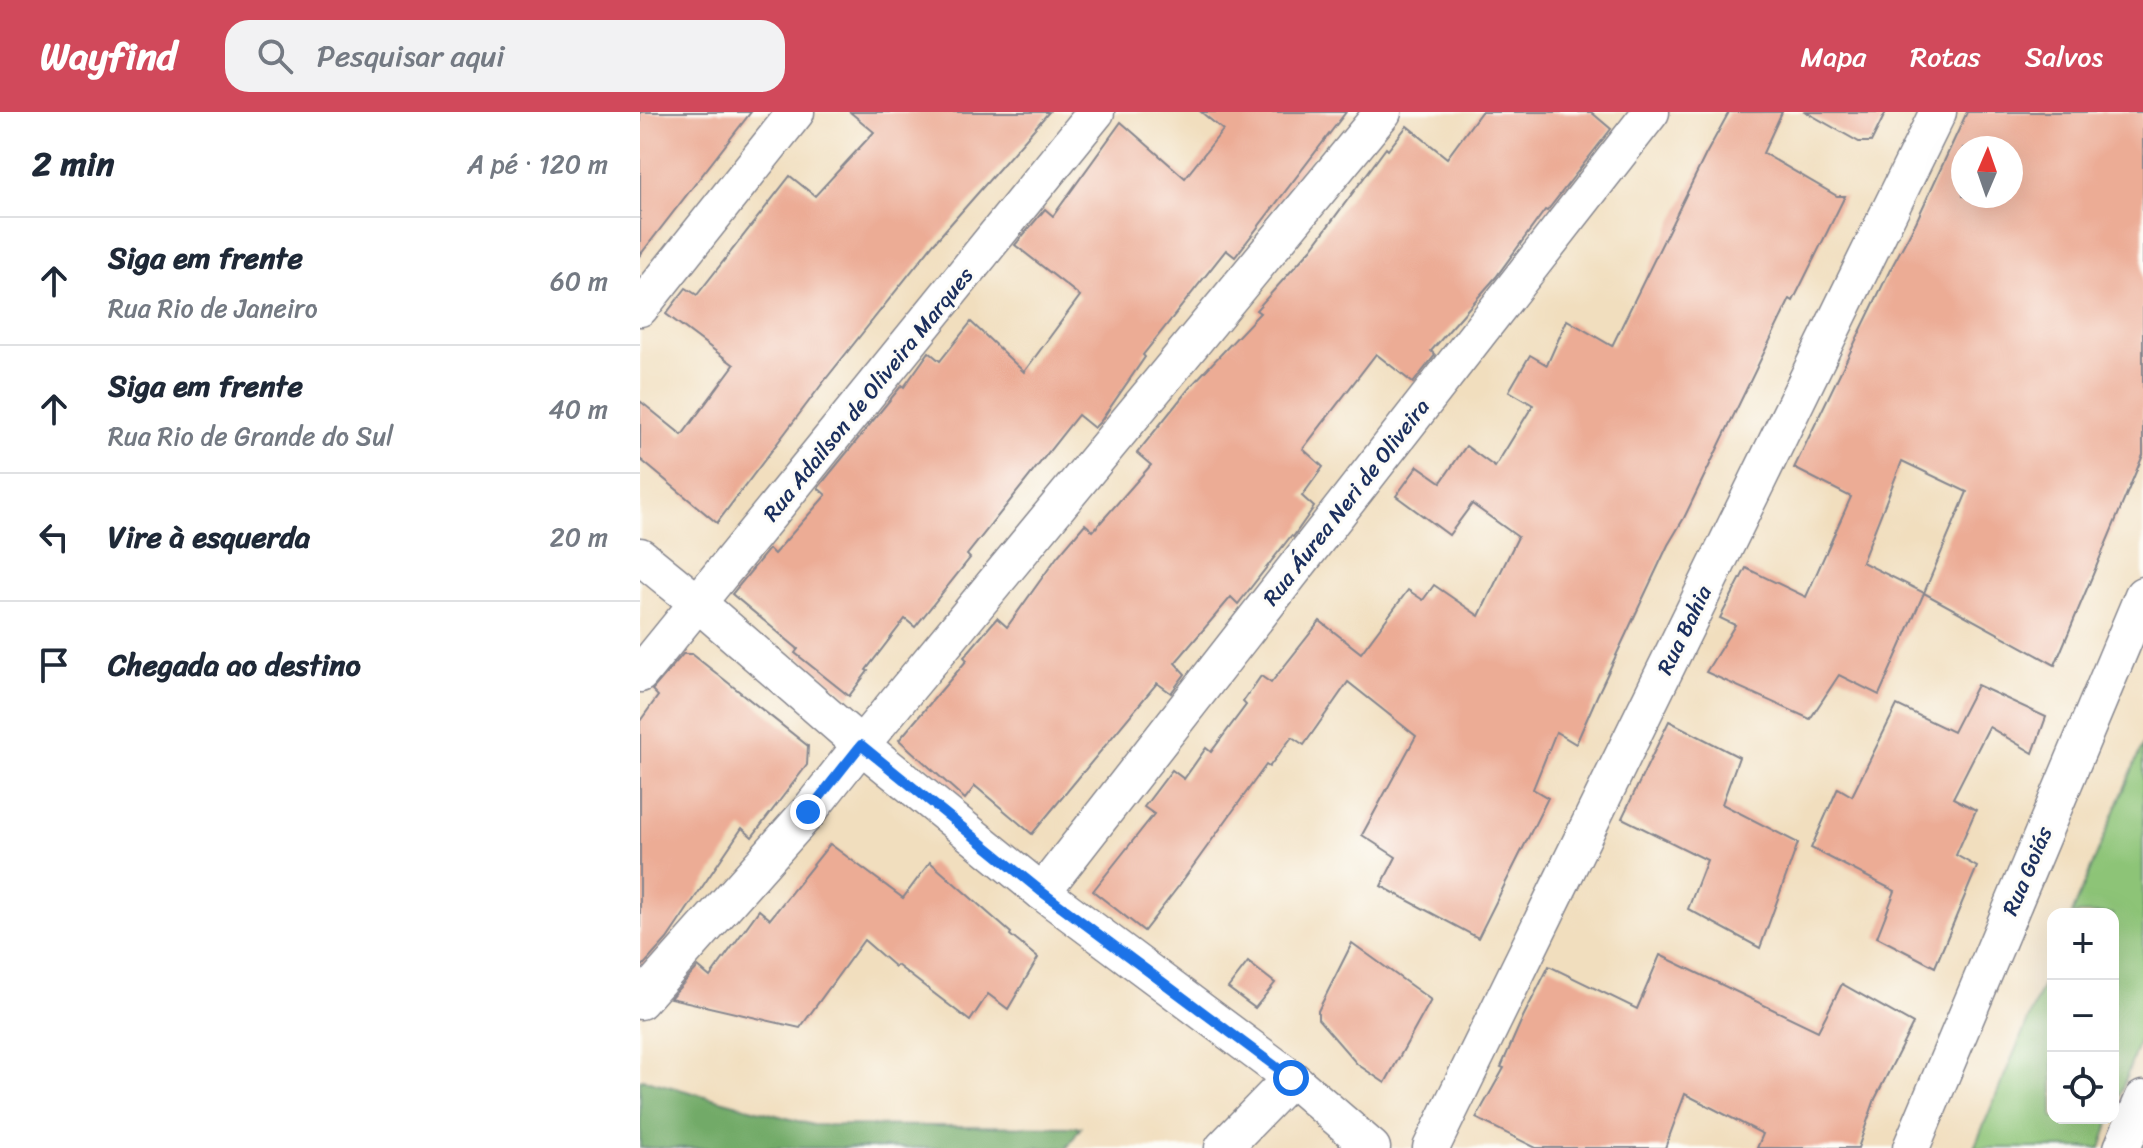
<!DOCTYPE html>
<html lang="pt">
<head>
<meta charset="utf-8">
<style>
  body { margin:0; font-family:Sriracha,sans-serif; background:#f2f2f3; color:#1f2937 }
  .controls { position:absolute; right:24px; bottom:24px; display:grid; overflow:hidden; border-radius:16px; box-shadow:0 8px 32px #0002 }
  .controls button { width:72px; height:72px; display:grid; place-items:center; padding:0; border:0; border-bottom:2px solid #e0e1e3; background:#fff; color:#1f2937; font:40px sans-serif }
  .compass { position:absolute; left:1311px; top:24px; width:72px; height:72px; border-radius:50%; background:#fff; box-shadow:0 8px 32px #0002; rotate:2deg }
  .stop { position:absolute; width:24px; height:24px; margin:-18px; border:6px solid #1a73e8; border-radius:50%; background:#fff }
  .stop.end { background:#1a73e8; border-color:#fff; box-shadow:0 2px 8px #0008 }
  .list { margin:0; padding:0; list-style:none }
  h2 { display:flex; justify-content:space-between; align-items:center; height:104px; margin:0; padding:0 32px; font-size:34px }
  h2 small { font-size:26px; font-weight:400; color:#747a83 }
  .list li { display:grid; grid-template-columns:52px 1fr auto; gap:24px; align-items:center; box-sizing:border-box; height:128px; padding:0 32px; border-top:2px solid #e0e1e3 }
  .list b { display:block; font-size:30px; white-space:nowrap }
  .list p { margin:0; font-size:26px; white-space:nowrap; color:#747a83 }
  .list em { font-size:26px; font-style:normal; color:#747a83 }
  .icon { flex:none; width:44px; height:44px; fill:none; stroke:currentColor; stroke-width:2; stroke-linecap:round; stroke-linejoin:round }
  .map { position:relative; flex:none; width:1503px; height:1036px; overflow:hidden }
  header { display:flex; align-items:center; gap:48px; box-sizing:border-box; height:112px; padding:0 40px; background:#d1495b; color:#fff }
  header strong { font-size:38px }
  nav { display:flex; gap:44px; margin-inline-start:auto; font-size:28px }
  .search { width:560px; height:72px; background:#f2f2f3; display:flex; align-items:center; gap:20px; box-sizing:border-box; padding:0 28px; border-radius:24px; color:#747a83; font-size:30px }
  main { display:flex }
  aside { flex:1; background:#fff }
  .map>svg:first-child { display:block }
  .green { fill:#8dc477; stroke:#547a6a; stroke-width:2 }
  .forest { fill:#72aa68; stroke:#466c63; stroke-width:2 }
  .building { fill:#ecac95; fill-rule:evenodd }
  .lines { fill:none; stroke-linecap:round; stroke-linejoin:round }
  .minor-casing { stroke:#86868e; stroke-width:39 }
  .minor { stroke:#fff; stroke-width:36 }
  .route { stroke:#1a73e8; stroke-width:10 }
  .labels { text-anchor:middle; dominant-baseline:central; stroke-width:6; stroke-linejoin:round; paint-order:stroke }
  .street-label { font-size:22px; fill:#1b2f5e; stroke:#fdfcf7 }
</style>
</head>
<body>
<header>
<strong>Wayfind</strong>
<div class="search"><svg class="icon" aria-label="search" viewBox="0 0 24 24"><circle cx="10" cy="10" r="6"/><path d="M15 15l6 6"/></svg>Pesquisar aqui</div>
<nav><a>Mapa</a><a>Rotas</a><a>Salvos</a></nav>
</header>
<main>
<aside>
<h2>2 min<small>A pé · 120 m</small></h2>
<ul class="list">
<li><svg class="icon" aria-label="ahead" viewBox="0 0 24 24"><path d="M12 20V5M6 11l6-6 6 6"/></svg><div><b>Siga em frente</b><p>Rua Rio de Janeiro</p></div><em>60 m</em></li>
<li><svg class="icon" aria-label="ahead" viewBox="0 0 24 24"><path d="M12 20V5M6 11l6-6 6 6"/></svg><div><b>Siga em frente</b><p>Rua Rio de Grande do Sul</p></div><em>40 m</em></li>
<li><svg class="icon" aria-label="left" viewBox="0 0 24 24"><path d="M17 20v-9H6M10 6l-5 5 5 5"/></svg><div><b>Vire à esquerda</b></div><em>20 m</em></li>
<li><svg class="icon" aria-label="arrive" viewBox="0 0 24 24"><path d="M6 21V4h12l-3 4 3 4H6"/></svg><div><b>Chegada ao destino</b></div></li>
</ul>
</aside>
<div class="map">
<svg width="1503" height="1036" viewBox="0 0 1503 1036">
  <rect width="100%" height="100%" fill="#fdfcf7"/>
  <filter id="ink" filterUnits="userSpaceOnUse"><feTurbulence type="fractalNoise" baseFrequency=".0125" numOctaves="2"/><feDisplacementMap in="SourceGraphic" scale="16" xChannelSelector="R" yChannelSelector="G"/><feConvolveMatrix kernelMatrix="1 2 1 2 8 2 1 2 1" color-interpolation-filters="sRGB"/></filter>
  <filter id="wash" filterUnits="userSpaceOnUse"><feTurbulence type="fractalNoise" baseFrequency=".006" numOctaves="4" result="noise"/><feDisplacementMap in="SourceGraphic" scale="32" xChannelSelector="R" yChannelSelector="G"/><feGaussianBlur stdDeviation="1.8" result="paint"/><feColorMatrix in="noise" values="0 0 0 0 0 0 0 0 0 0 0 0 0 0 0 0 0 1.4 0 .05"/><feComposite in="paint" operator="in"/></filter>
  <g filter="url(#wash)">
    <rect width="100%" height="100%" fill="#f1debe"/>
    <g class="green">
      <path d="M 1503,632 L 1503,918 L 1473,1002 L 1473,802 L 1432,802 Z"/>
      <path d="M 1413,849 L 1413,1006 L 1471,1006 L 1461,1036 L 1334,1036 Z"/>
    </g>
    <path class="forest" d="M 2,967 L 173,1013 L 441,1015 L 427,1036 L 0,1036 L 0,968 Z"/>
    <g id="blocks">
      <g class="building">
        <path d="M 0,0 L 111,0 L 0,143 Z"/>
        <path d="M 210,0 L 409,0 L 294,131 L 185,268 L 77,411 L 0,347 L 0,289 L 42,323 L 94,253 L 26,202 L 46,176 L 57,183 L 150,64 L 175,84 L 234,20 Z"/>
        <path d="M 561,0 L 706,0 L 595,145 L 586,138 L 503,243 L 505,245 L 460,310 L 454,316 L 438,303 L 327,443 L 330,446 L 275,515 L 265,507 L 226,558 L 228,559 L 209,584 L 155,541 L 158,537 L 92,482 L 129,437 L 134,442 L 186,383 L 178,376 L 262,273 L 264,275 L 289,240 L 300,249 L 331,210 L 384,260 L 440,184 L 375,133 L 405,97 L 413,104 L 481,10 L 545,66 L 583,18 Z"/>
        <path d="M 841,0 L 951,0 L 971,17 L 907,99 L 905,98 L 856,165 L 791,239 L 795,243 L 773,271 L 736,242 L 663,337 L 683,355 L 662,384 L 674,395 L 653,425 L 651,424 L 598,492 L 591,485 L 535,551 L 545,562 L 531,581 L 517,571 L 392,722 L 335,674 L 325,687 L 259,628 L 327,548 L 324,545 L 357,506 L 367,515 L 417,445 L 445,412 L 453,419 L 511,353 L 497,341 L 551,274 L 620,201 L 616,198 L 671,137 L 746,36 L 748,38 L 767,14 L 807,46 Z"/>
        <path d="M 1089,0 L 1142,0 L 1123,41 L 1197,84 L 1205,84 L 1153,189 L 1150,187 L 1044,406 L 1028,433 L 957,584 L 936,632 L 916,620 L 893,677 L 908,686 L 838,826 L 741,774 L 756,745 L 722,723 L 776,624 L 708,570 L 664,633 L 652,625 L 629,655 L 626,653 L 538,775 L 504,819 L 453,779 L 514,702 L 504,695 L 532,658 L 544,667 L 566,636 L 571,640 L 606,593 L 603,590 L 621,564 L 631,571 L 680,509 L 721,541 L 768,478 L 783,488 L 794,473 L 839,504 L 878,425 L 832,392 L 809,423 L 756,384 L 778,354 L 801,370 L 826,334 L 855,355 L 893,293 L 869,279 L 890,243 L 907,253 L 927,208 L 972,234 L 1066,42 Z"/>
        <path d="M 1166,0 L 1246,0 L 1231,30 L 1219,30 Z"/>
        <path d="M 1327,0 L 1503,0 L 1503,343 L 1415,553 L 1284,481 L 1239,583 L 1199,563 L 1170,607 L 1066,560 L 1095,513 L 1080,506 L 1106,456 L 1166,485 L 1211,385 L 1154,356 L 1249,160 L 1276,110 ZM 1323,36 L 1371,36 L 1371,84 L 1323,84 ZM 1262,349 L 1327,380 L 1284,481 L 1222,450 Z"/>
        <path d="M 43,542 L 52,542 L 168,634 L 167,653 L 112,725 L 102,716 L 27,827 L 0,857 L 0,609 L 18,584 L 12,578 Z"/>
        <path d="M 1337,573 L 1406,605 L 1393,641 L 1349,615 L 1313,686 L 1336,698 L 1316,743 L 1337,755 L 1295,855 L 1237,825 L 1255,779 L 1171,736 L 1198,676 L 1212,684 L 1257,593 L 1313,620 Z"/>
        <path d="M 1029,609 L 1099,645 L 1082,692 L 1158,731 L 1120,836 L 1048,797 L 1067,748 L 982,706 Z"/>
        <path d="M 190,732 L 263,786 L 290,750 L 371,821 L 370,823 L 398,846 L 368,897 L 348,882 L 330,909 L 257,853 L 255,855 L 224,828 L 160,916 L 30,886 L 58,855 L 70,865 L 119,798 L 130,807 Z"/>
        <path d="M 712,831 L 791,888 L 745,971 L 717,952 L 678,907 L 678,899 Z"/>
        <path d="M 1020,843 L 1178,919 L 1202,872 L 1273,912 L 1235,987 L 1218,1036 L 1117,1036 L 1123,1022 L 1045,982 L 1025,1036 L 896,1036 L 836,1006 L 864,956 L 861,955 L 883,905 L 909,854 L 997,897 Z"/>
        <path d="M 608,850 L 635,871 L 615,896 L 588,876 Z"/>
      </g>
    </g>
  </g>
  <g filter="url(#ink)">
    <use href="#blocks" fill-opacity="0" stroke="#86868e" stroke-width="2"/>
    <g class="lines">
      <defs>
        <g id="minor">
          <path d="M 0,196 L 156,0"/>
          <path d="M 0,444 L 59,492 L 221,633 L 402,780 L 651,966 L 732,1036"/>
          <path d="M 0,562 L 456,0"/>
          <path d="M 402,780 L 1011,0"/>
          <path d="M 0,889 L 168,700 L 221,633 L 743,0"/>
          <path d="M 583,1036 L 651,966"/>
          <path d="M 791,1036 L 1298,0"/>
          <path d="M 1271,1036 L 1503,483"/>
          <path d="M 1482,1036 L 1503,987"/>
        </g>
      </defs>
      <use href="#minor" class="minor-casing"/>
      <use href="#minor" class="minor"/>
    </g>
  </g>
  <g class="lines" filter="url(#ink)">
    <path class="route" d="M 168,700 L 221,633 L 402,780 L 651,966"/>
  </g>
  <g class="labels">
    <g class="street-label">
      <text transform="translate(228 282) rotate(-51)">Rua Adailson de Oliveira Marques</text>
      <text transform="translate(706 390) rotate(-52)">Rua Áurea Neri de Oliveira</text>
      <text transform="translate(1044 518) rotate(-64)">Rua Bahia</text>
      <text transform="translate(1387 759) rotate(-67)">Rua Goiás</text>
    </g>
  </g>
</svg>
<div class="controls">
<button>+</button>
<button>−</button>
<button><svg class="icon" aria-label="locate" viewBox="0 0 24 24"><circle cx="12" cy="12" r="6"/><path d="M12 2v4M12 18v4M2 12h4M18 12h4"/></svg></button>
</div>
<svg class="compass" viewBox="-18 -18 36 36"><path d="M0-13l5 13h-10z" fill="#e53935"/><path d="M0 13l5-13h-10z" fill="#747a83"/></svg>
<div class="stop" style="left:651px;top:966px"></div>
<div class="stop end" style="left:168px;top:700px"></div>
</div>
</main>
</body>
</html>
